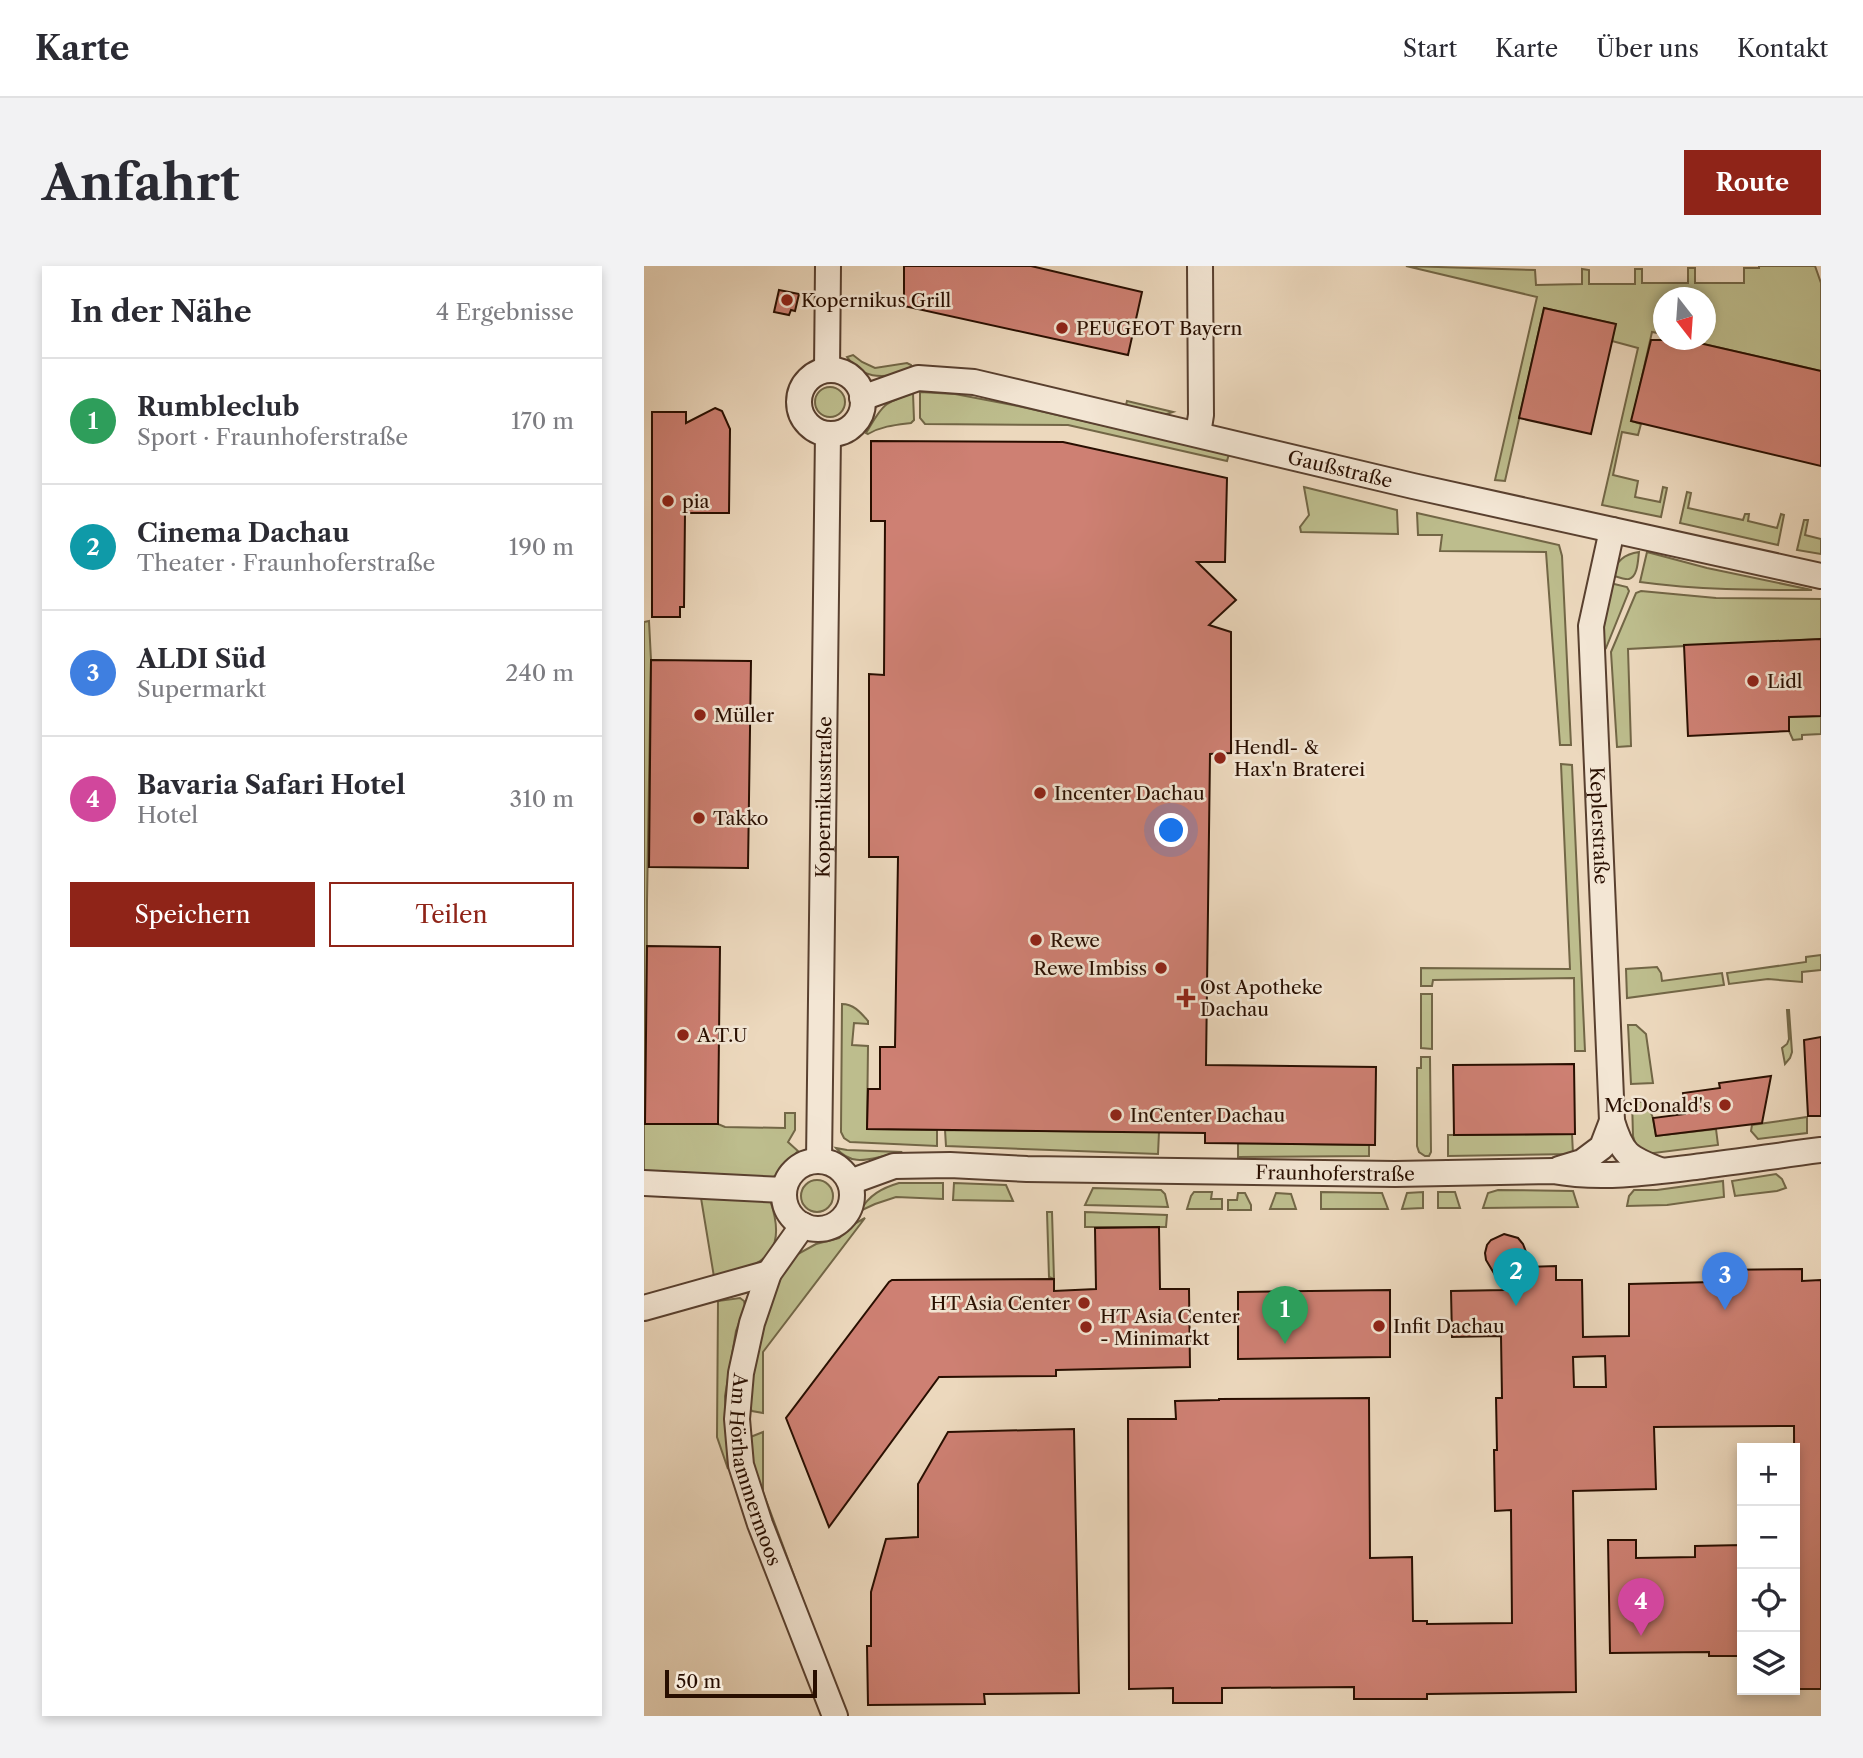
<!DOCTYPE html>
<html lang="de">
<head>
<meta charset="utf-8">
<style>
  body { margin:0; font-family:"Libre Caslon Text",serif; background:#f2f2f3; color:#2b2b33 }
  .controls { position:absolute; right:21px; bottom:21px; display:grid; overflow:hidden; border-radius:0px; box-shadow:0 4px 10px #0003 }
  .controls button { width:63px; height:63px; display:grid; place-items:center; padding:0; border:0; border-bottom:2px solid #e1e1e2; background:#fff; color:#2b2b33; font:35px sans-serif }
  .compass { position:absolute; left:1009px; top:21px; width:63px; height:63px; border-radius:50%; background:#fff; box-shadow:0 4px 10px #0003; rotate:163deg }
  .scale { position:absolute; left:21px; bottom:18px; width:152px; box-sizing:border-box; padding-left:7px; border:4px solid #280e00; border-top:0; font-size:19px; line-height:24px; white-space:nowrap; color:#280e00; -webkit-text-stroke:5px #f3e6d4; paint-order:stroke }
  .you { position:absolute; left:528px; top:565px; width:24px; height:24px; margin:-18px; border:5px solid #fff; border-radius:50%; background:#1a73e8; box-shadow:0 0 0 10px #1a73e833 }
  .badge { display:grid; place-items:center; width:46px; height:46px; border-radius:50%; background:#8f2418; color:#fff; font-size:23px; font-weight:700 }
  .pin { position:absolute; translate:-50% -58px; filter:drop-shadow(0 2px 4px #0008) }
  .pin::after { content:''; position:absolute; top:37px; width:24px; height:21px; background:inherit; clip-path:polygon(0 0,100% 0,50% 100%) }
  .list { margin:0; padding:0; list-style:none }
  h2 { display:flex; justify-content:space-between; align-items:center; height:91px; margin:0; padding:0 28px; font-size:30px }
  h2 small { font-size:23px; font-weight:400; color:#7c7c81 }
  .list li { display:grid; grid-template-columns:46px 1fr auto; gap:21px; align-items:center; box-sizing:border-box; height:126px; padding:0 28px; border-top:2px solid #e1e1e2 }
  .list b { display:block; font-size:26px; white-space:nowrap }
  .list p { margin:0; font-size:23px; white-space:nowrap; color:#7c7c81 }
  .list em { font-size:23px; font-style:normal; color:#7c7c81 }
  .actions { display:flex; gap:14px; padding:21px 28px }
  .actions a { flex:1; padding:16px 0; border:2px solid #8f2418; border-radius:0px; text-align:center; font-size:24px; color:#8f2418 }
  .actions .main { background:#8f2418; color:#fff }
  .icon { flex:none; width:38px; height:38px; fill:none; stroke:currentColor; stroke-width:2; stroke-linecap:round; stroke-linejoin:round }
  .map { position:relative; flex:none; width:1177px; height:1450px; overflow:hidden; border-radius:0px }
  header { display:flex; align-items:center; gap:42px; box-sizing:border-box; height:98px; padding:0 35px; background:#fff; border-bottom:2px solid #e1e1e2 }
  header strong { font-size:33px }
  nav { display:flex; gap:38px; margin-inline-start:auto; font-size:24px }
  .intro { display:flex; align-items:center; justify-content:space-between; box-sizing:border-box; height:168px; padding:0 42px }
  h1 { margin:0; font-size:49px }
  .button { padding:18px 32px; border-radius:0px; background:#8f2418; color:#fff; font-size:24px; font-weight:700 }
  main { display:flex; gap:42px; padding:0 42px }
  aside { flex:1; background:#fff; border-radius:0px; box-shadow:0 4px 10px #0003 }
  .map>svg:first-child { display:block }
  .green { fill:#bdbd8d; stroke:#726646; stroke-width:2 }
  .building { fill:#ce8073; stroke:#280e00; stroke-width:2; fill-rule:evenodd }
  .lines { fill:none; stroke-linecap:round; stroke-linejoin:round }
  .minor-casing { stroke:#59402f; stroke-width:28 }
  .minor { stroke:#f3e6d4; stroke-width:24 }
  .poi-dot { fill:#8f2418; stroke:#f3e6d4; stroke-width:2.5 }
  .labels { text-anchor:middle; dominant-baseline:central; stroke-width:5; stroke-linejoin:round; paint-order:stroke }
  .poi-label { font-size:19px; fill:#280e00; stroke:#f3e6d4; text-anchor:start }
  .street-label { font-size:19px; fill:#280e00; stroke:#f3e6d4 }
</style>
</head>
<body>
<header>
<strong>Karte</strong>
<nav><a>Start</a><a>Karte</a><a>Über uns</a><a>Kontakt</a></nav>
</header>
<div class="intro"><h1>Anfahrt</h1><a class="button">Route</a></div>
<main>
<aside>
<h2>In der Nähe<small>4 Ergebnisse</small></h2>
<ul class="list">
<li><span class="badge" style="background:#2e9e5b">1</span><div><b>Rumbleclub</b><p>Sport · Fraunhoferstraße</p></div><em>170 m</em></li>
<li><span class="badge" style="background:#0f9aa8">2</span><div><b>Cinema Dachau</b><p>Theater · Fraunhoferstraße</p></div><em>190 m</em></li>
<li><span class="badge" style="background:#3f7fe0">3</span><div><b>ALDI Süd</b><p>Supermarkt</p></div><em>240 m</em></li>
<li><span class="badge" style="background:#d1479c">4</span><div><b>Bavaria Safari Hotel</b><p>Hotel</p></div><em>310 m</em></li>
</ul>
<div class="actions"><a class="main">Speichern</a><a>Teilen</a></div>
</aside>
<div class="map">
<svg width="1177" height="1450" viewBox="0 0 1177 1450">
  <rect width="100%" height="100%" fill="#ecd8bd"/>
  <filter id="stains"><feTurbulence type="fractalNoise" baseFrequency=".00286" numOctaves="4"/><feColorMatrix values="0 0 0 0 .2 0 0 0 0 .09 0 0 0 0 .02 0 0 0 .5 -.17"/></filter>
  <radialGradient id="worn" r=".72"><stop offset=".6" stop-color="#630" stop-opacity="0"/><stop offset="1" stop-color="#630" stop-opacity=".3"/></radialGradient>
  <g class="green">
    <path d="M 762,0 L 891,4 L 892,19 L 938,18 L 938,3 L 945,4 L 945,18 L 991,18 L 991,3 L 998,3 L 998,17 L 1044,17 L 1044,2 L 1051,2 L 1051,17 L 1100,17 L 1100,2 L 1115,2 L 1115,0 L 1171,0 L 1177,17 L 1177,105 L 1042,74 L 1062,74 L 1062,32 L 1020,32 L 1019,68 L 1008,66 L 988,155 L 997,158 L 994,169 L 978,166 L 969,209 L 994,215 L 991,231 L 1016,236 L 1019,221 L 1023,222 L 1017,251 L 958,239 L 994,82 L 968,75 L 971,58 L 900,42 L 861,215 L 851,214 L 893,31 Z"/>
    <path d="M 209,89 L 218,96 L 231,102 L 263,97 L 267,99 L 270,107 C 242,110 221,117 203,91 Z"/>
    <circle cx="186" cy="136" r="15"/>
    <path d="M 276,126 L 311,128 L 374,140 L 585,188 L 583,195 L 424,159 L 281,158 L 276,152 Z"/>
    <path d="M 269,127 L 270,154 L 267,157 C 251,159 238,160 224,168 L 222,167 C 239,139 237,138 269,127 Z"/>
    <path d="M 483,135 L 529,146 L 520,149 L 481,143 Z"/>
    <path d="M 660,221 L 753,244 L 754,268 L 657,266 L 656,261 L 665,249 Z"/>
    <path d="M 1043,226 L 1047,227 L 1044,242 L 1099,254 L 1101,248 L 1105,248 L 1104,255 L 1133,262 L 1137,248 L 1140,249 L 1134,279 L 1036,257 Z"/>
    <path d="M 773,247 L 915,279 L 918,290 L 927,479 L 916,479 L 902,286 L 796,285 L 798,269 L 774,269 Z"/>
    <path d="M 1160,254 L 1164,254 L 1161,269 L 1177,273 L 1177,288 L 1153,284 Z"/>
    <path d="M 995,286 C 994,293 994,311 985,313 C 981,314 971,310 967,309 C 973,295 980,288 995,286 Z"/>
    <path d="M 1003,286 L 1063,302 L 1168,324 C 1110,324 1054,324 996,316 Z"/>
    <path d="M 966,317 L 983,321 L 985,325 L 962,382 L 956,378 Z"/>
    <path d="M 997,325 L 1072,332 L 1177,333 L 1177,373 L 984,383 L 987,480 L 973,481 L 967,386 L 992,327 Z"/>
    <path d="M 5,355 L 7,394 L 3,635 L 2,858 L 74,858 L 81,861 L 141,862 L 141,847 L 151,847 L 151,864 L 144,876 L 154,885 L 132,910 L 118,915 L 0,909 L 0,356 Z"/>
    <path d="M 1177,450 L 1177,468 L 1158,469 L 1158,473 L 1149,474 L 1145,465 L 1145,451 Z"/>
    <path d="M 917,498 L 928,499 L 941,785 L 931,785 L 930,712 L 789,714 L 788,720 L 777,720 L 777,702 L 926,703 Z"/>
    <path d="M 1177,689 L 1177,704 L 1158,706 L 1158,716 L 1124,713 L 1085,718 L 1083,707 L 1162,696 L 1162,691 Z"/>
    <path d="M 1013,701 L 1017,707 L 1018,715 L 1078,707 L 1080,719 L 983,732 L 982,703 Z"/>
    <path d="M 777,728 L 788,728 L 788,783 L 777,782 Z"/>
    <path d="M 198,738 C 210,738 217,747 224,755 L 224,758 L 210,757 L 208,779 L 224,780 L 223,863 L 293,864 L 293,880 L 206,876 L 200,872 L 197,866 Z"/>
    <path d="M 1143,744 L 1145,744 L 1148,786 L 1146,792 L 1141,798 L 1138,782 L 1143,778 L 1145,773 Z"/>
    <path d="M 984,759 L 992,759 L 1002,768 L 1009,817 L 987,818 Z"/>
    <path d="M 777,791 L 786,791 L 787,886 L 785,890 L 781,890 L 775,886 L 773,880 L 773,802 L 777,802 Z"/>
    <path d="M 988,834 L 1003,837 L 1009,852 L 1012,870 L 1072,863 L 1074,879 L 1002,888 L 992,880 L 989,870 Z"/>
    <path d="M 1163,851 L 1163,867 L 1114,873 L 1107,865 L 1108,859 Z"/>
    <path d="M 301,864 L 515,866 L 514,888 L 302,880 Z"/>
    <path d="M 928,868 L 929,888 L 804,890 L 804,869 Z"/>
    <path d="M 594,877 L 725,879 L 725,890 L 594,891 Z"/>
    <path d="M 192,882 L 203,884 L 257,886 L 256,888 C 232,888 212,905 192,882 Z"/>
    <path d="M 1132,908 L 1138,913 L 1142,922 L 1133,925 L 1091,930 L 1088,915 Z"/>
    <circle cx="173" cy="930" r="16"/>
    <path d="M 1079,915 L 1080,931 L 1023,939 L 983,940 L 985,930 L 990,924 L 1013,924 Z"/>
    <path d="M 255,917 L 299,917 L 299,933 L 252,931 L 231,938 L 216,945 C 225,929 238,922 255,917 Z"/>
    <path d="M 310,917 L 362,919 L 369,935 L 309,934 Z"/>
    <path d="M 449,922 L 517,924 L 521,928 L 524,941 L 441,939 Z"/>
    <path d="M 854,924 L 929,925 L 934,941 L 839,942 L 844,927 Z"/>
    <path d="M 56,926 L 126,934 C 146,992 116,996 71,1017 Z"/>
    <path d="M 550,926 L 568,926 L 567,933 L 578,933 L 578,943 L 543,943 L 547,930 Z"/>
    <path d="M 677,926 L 738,927 L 744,943 L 677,943 Z"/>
    <path d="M 779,926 L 779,942 L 758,943 L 763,927 Z"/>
    <path d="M 794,926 L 811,926 L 816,942 L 794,942 Z"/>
    <path d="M 594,927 L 601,927 L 607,939 L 607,944 L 584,944 L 584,934 L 593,934 Z"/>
    <path d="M 632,927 L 647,928 L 652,943 L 626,943 Z"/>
    <path d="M 403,946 L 408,946 L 410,1013 L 405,1011 Z"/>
    <path d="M 441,946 L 523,949 L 522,961 L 441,961 Z"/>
    <path d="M 221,952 L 119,1086 L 119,1147 L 108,1145 L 103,1139 L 111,1082 L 137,1009 L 152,989 L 172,978 L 195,972 L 210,958 Z"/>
    <path d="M 96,1032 L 100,1035 L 101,1040 L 92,1065 L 81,1130 L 84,1203 L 73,1171 L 74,1035 Z"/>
    <path d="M 119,1166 L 119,1226 L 168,1358 L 161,1355 L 113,1228 L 104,1172 Z"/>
  </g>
  <g class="building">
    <path d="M 260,0 L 387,0 L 498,26 L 484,89 L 260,40 Z"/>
    <path d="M 135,24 L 155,28 L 151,45 L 147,44 L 145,49 L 130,46 Z"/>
    <path d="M 900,42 L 972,58 L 947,168 L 875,152 Z"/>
    <path d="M 1007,74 L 1042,74 L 1177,105 L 1177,200 L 987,155 Z"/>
    <path d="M 71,142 L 78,145 L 86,163 L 85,247 L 41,247 L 40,341 L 36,341 L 36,351 L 8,351 L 8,146 L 42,146 L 42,157 Z"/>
    <path d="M 227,175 L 419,176 L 583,212 L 581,296 L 553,296 L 592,334 L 565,359 L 587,366 L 587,487 L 566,488 L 562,799 L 732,801 L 731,879 L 561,877 L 561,867 L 223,863 L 224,823 L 236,823 L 236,781 L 251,781 L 254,591 L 225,591 L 225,408 L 240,409 L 241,255 L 227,255 Z"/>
    <path d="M 1177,373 L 1177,450 L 1145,451 L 1145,465 L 1044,470 L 1040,379 Z"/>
    <path d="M 7,394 L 107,395 L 104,602 L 5,601 Z"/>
    <path d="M 3,680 L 76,681 L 74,858 L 1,858 Z"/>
    <path d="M 1177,771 L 1177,850 L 1164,850 L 1160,774 Z"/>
    <path d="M 930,798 L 931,868 L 810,869 L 809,799 Z"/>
    <path d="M 1127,810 L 1118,857 L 1012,870 L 1009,852 L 1041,848 L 1039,827 L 1076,822 L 1075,817 Z"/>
    <path d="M 515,961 L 516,1023 L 545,1023 L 546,1101 L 412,1104 L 412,1110 L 295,1111 L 185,1261 L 142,1152 L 245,1016 L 248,1014 L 410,1013 L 410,1025 L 452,1023 L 451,962 Z"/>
    <path d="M 860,968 L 874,972 L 879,978 L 882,986 L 882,1001 L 912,1000 L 912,1014 L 938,1014 L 939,1071 L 985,1070 L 985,1018 L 1070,1016 L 1070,1004 L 1158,1003 L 1158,1015 L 1177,1014 L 1177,1423 L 1151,1423 L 1150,1160 L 1010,1161 L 1012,1223 L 929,1225 L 932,1426 L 783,1428 L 783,1433 L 710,1433 L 710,1421 L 578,1422 L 578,1437 L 529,1437 L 529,1422 L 485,1423 L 484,1153 L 532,1153 L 531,1135 L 575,1134 L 575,1133 L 725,1132 L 726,1292 L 768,1291 L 769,1355 L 783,1355 L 783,1358 L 868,1357 L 867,1244 L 851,1245 L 850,1184 L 853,1184 L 852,1132 L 858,1132 L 857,1070 L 808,1071 L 807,1025 L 860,1024 L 842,994 L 841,987 L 843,979 L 847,974 ZM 961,1090 L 962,1121 L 930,1121 L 929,1091 Z"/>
    <path d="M 746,1024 L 746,1091 L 594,1093 L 594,1026 Z"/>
    <path d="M 430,1163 L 435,1427 L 340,1428 L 341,1438 L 224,1439 L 223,1380 L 227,1380 L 227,1326 L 242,1273 L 274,1271 L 274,1218 L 304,1166 Z"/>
    <path d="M 964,1274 L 992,1274 L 992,1292 L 1051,1291 L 1051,1280 L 1098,1279 L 1098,1385 L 1096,1385 L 1096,1390 L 1065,1390 L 1065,1386 L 966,1387 Z"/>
  </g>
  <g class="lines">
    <defs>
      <g id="minor">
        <path d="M 183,104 L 184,0"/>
        <circle cx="187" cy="136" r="32"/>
        <path id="s1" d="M 218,132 L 274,112 L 330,116 L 769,220 L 1177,310"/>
        <path d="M 554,168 L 557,149 L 556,0"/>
        <path id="s2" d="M 968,264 L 947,360 L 968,855 C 978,888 984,892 1016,904"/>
        <path id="s3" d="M 175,895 L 184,168"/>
        <circle cx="174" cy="929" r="34"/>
        <path d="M 915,903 L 938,896 L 958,881 L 968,855"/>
        <path id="s4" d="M 206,916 L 250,900 L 306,899 L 383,903 L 751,908 L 909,905 C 958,914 1011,906 1059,900 C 1099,895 1138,889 1177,884"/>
        <path d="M 0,917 L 140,924"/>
        <path id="s5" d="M 159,959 L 125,1007 L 108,1057 L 97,1107 L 93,1153 L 97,1199 L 116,1258 L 191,1450"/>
        <path d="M 0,1042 L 125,1007"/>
      </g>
    </defs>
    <use href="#minor" class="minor-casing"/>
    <use href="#minor" class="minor"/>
  </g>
  <g class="poi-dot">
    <circle cx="143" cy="34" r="7"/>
    <circle cx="418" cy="62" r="7"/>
    <circle cx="24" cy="235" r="7"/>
    <circle cx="1109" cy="415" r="7"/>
    <circle cx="56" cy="449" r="7"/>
    <circle cx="576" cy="492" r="7"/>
    <circle cx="396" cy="527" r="7"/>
    <circle cx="55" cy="552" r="7"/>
    <circle cx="392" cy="674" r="7"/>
    <circle cx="517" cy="702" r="7"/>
    <path d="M538.5 721.5h7v7h7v7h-7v7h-7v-7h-7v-7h7z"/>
    <circle cx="39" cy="769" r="7"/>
    <circle cx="1081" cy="839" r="7"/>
    <circle cx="472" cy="849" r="7"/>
    <circle cx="440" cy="1037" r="7"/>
    <circle cx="735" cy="1060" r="7"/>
    <circle cx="442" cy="1061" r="7"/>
  </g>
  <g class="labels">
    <g class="poi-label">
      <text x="157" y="34">Kopernikus Grill</text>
      <text x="432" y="62">PEUGEOT Bayern</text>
      <text x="38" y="235">pia</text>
      <text x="1123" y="415">Lidl</text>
      <text x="70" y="449">Müller</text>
      <text x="590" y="481">Hendl- &amp;<tspan x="590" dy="22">Hax'n Braterei</tspan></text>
      <text x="410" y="527">Incenter Dachau</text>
      <text x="69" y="552">Takko</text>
      <text x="406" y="674">Rewe</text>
      <text x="503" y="702" text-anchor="end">Rewe Imbiss</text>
      <text x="556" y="721">Ost Apotheke<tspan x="556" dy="22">Dachau</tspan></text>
      <text x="53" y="769">A.T.U</text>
      <text x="1067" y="839" text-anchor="end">McDonald's</text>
      <text x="486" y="849">InCenter Dachau</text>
      <text x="426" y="1037" text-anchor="end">HT Asia Center</text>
      <text x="456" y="1050">HT Asia Center<tspan x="456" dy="22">- Minimarkt</tspan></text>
      <text x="749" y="1060">Infit Dachau</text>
    </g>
    <g class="street-label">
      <text stroke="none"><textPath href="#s1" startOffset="492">Gaußstraße</textPath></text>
      <text stroke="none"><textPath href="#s3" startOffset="364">Kopernikusstraße</textPath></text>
      <text stroke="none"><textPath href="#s2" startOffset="298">Keplerstraße</textPath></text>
      <text stroke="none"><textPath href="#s4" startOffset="488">Fraunhoferstraße</textPath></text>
      <text stroke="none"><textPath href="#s5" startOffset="262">Am Hörhammermoos</textPath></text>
    </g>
  </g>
  <rect width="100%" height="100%" filter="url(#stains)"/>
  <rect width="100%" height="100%" fill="url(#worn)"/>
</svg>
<div class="controls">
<button>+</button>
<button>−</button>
<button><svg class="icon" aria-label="locate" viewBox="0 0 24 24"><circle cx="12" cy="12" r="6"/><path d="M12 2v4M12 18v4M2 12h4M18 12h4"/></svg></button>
<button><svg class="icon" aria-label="layers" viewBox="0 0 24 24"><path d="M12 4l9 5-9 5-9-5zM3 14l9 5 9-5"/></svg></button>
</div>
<svg class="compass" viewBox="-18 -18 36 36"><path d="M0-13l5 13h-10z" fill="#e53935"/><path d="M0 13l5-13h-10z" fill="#7c7c81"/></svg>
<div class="scale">50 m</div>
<div class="you"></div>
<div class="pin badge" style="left:641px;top:1078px;background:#2e9e5b">1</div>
<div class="pin badge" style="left:872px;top:1040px;background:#0f9aa8">2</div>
<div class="pin badge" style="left:1081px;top:1044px;background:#3f7fe0">3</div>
<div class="pin badge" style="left:997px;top:1370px;background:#d1479c">4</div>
</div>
</main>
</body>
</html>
